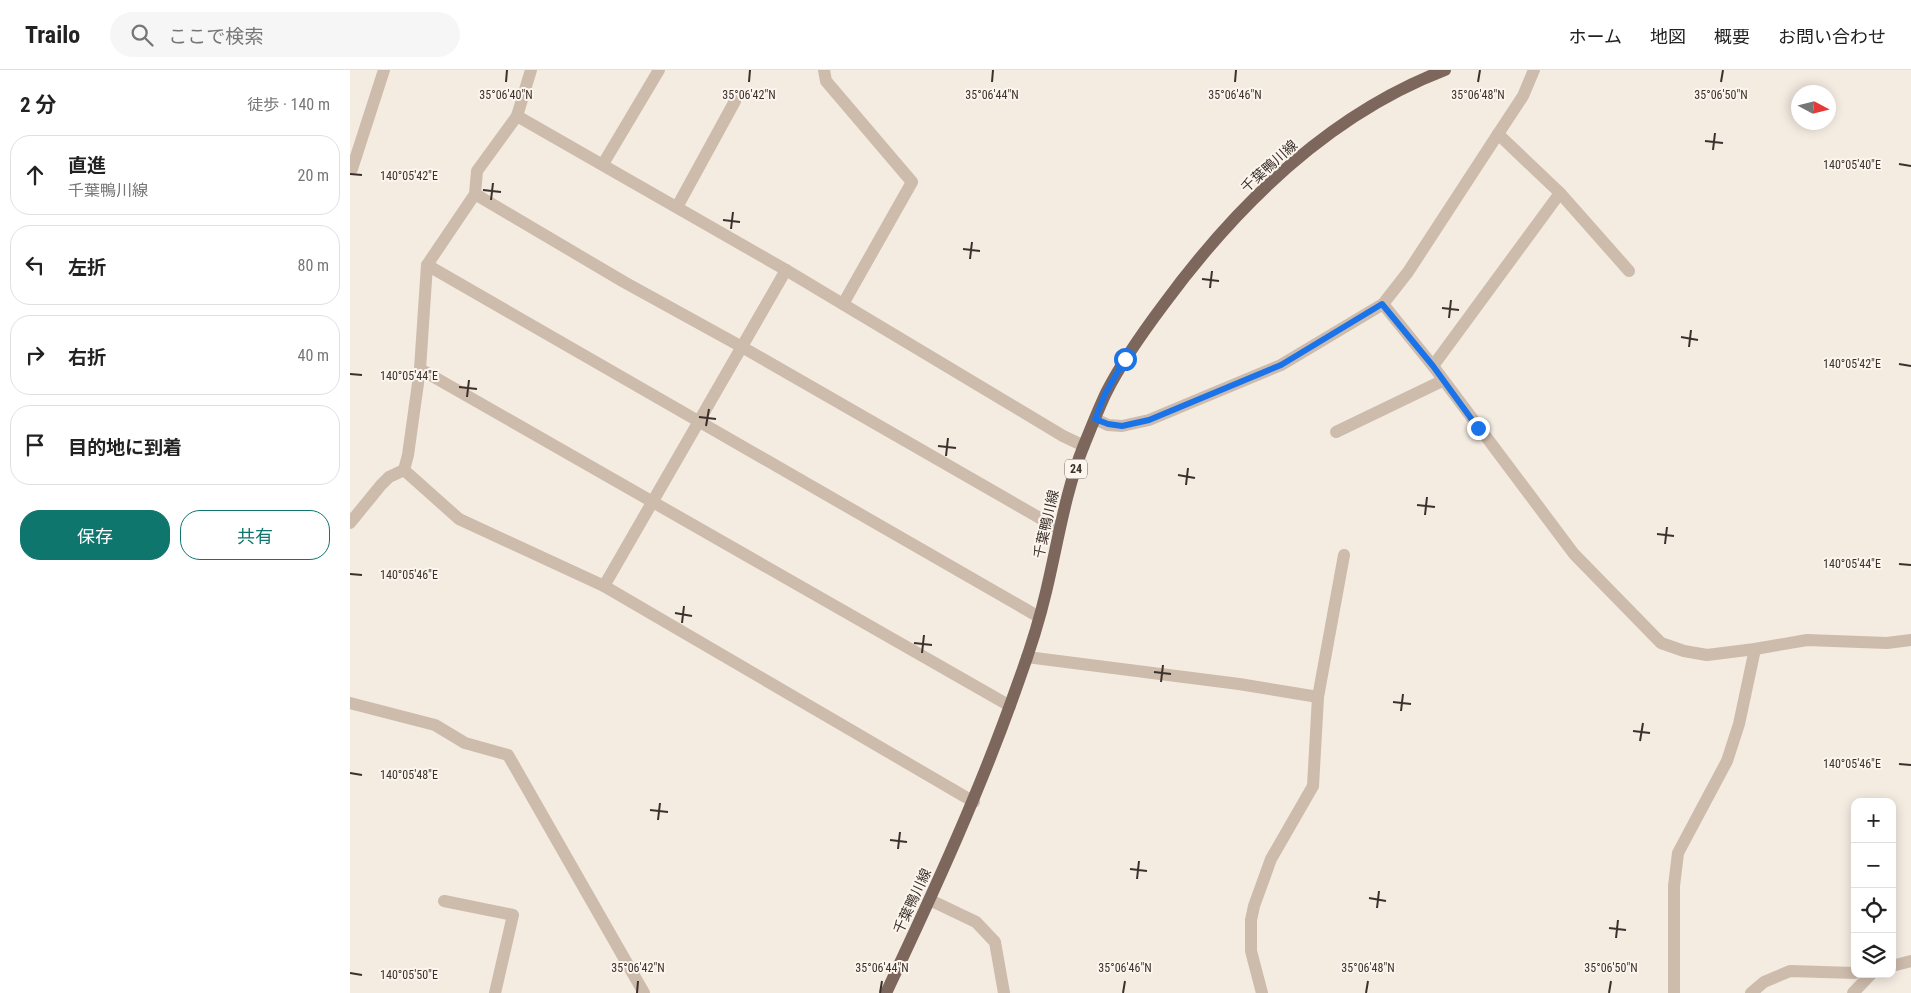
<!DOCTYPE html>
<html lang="ja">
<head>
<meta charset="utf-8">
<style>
  body { margin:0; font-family:"Roboto Condensed","Noto Sans JP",sans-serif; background:#f6f6f6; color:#222 }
  .controls { position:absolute; right:15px; bottom:15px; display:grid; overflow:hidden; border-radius:10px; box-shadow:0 2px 12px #0003 }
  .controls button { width:45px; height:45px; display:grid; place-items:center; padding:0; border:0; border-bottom:1px solid #e0e0e0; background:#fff; color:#222; font:25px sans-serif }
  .compass { position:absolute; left:1441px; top:15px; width:45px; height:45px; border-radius:50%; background:#fff; box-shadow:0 2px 12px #0003; rotate:97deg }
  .stop { position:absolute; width:15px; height:15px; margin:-11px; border:4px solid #1a73e8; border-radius:50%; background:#fff }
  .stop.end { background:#1a73e8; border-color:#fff; box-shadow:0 1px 5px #0008 }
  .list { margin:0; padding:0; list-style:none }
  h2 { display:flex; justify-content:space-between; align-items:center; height:65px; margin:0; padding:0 20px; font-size:21px }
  h2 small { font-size:16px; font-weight:400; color:#767676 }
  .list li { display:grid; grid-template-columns:32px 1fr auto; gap:15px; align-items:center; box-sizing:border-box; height:80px; margin:0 10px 10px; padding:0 10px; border:1px solid #e0e0e0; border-radius:20px }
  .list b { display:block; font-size:19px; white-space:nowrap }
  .list p { margin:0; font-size:16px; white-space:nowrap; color:#767676 }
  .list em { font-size:16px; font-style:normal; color:#767676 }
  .actions { display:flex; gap:10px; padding:15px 20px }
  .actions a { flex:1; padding:11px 0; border:1px solid #0f766e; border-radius:20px; text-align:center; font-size:18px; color:#0f766e }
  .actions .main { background:#0f766e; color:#fff }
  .icon { flex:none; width:28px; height:28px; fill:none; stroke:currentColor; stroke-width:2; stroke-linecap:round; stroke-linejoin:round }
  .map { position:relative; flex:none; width:1561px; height:923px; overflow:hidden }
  header { display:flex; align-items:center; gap:30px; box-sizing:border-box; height:70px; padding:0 25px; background:#fff; border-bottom:1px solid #e0e0e0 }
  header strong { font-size:24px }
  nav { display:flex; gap:28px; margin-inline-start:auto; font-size:18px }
  .search { width:350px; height:45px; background:#f6f6f6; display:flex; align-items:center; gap:12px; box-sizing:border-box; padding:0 18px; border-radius:28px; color:#767676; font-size:19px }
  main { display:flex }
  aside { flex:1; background:#fff }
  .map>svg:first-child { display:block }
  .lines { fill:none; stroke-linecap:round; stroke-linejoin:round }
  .minor { stroke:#cdbbac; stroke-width:12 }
  .primary { stroke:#7d675c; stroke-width:12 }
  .route { stroke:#1a73e8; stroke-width:6 }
  .ticks { fill:none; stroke:#3b302b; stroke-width:2 }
  .labels { text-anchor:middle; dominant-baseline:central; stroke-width:4; stroke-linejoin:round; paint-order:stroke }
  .shield { fill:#fbf5ee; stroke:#756b66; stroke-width:1 }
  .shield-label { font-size:12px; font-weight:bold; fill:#3b302b }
  .street-label { font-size:14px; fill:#3b302b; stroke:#fbf5ee }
  .ticks-label { font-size:12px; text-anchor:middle; fill:#3b302b; stroke:#fbf5ee; stroke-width:4; stroke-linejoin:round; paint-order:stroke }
</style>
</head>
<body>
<header>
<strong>Trailo</strong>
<div class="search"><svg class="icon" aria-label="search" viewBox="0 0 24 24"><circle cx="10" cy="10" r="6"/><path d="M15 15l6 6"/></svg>ここで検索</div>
<nav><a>ホーム</a><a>地図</a><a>概要</a><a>お問い合わせ</a></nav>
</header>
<main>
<aside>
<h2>2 分<small>徒歩 · 140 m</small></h2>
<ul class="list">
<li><svg class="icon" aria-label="ahead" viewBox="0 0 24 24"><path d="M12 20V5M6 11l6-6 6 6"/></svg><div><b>直進</b><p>千葉鴨川線</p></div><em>20 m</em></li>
<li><svg class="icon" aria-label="left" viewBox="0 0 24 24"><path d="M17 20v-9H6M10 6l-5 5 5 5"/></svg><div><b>左折</b></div><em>80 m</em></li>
<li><svg class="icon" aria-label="right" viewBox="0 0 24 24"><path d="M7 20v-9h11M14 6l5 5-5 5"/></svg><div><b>右折</b></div><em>40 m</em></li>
<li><svg class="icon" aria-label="arrive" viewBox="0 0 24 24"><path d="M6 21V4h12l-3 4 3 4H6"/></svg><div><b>目的地に到着</b></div></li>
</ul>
<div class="actions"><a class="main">保存</a><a>共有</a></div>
</aside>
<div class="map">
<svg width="1561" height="923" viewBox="0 0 1561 923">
  <rect width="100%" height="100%" fill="#f4ebe1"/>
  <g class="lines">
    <g class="minor">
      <path d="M 474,0 L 476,11 L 562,112 L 493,234"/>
      <path d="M 167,46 L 436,200 L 713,366 L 734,376"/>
      <path d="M 1148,64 L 1210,123 L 1279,201"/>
      <path d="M 253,94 L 309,0"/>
      <path d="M 0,99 L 2,99 L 34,0"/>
      <path d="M 125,124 L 274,212 L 392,277 L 709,459"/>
      <path d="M 327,137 L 385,31"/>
      <path d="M 77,195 L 689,547"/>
      <path d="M 1033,234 L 1083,296 L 1224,484 L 1311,573 L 1334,581 L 1357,585 L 1405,579 L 1457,570 L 1537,573 L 1561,570"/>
      <path d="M 1083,296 L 1210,123"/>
      <path d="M 70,299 L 660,636"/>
      <path d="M 745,349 L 758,355 L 772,356 L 799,350 L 931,295 L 1033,234 L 1058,202 L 1148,64 L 1173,26 L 1184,0"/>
      <path d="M 986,362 L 1092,311"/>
      <path d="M 54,400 L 109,449 L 254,516 L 624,732"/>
      <path d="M 54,400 L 58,385 L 70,299 L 77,195 L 125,124 L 127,101 L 167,46 L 181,0"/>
      <path d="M 0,453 L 31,415 L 39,407 L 54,400"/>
      <path d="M 254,516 L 436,200"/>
      <path d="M 677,587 L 889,614 L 968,627"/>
      <path d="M 0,633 L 85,655 L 115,673 L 158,685 L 294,923"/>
      <path d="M 580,830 L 626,852 L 645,872 L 654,923"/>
      <path d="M 94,831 L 163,845 L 145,923"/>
      <path d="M 1542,896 L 1561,891"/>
      <path d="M 912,923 L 901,881 L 901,850 L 904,836 L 921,789 L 963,716 L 968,627 L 994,485"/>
      <path d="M 1324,923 L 1324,816 L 1328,783 L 1377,691 L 1389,654 L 1405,579"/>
      <path d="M 1401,923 L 1414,912 L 1440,901 L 1505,903"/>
      <path d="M 1503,923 L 1521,904"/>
    </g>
    <path class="primary" d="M 536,923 C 584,821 631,719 668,613 C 679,583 689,552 696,522 C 708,472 715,422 734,375 C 741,358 748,340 756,323 C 772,291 793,262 814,234 C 886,136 980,44 1095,0"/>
  </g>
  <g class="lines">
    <path class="route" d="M 775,289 L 755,324 L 745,349 L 758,354 L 772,356 L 799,350 L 931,295 L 1032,234 L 1083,296 L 1128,358"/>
  </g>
  <path class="ticks" d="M 156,12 L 157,0M 399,12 L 400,0M 642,12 L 643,0M 885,12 L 886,0M 1128,12 L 1130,0M 1371,12 L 1373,0M 1355,71 L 1373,73M 1363,80 L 1365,63M 1549,94 L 1561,96M 0,104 L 12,105M 133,120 L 151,122M 141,130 L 143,113M 373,150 L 390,152M 381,159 L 383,142M 613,179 L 630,181M 620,189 L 622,172M 852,209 L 869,211M 860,218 L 862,201M 1092,238 L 1109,240M 1099,248 L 1101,230M 1331,267 L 1348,270M 1339,277 L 1341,260M 1549,294 L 1561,296M 0,304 L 12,305M 109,317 L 127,319M 117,327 L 119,310M 349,347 L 366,349M 356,356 L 359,339M 588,376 L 606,378M 596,386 L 598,368M 828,405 L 845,408M 836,415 L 838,398M 1067,435 L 1085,437M 1075,445 L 1077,427M 1307,464 L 1324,466M 1315,474 L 1317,457M 1549,494 L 1561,495M 0,504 L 12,505M 325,543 L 342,546M 332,553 L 334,536M 564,573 L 582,575M 572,583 L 574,565M 804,602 L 821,604M 811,612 L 813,595M 1043,632 L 1061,634M 1051,641 L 1053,624M 1283,661 L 1300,663M 1290,671 L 1293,653M 1549,694 L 1561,695M 0,703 L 12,705M 300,740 L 318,742M 308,750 L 310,733M 540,770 L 557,772M 548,779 L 550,762M 780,799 L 797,801M 787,809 L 789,791M 1019,828 L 1036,831M 1027,838 L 1029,821M 1259,858 L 1276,860M 1266,868 L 1268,850M 0,903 L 12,905M 287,923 L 288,911M 530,923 L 532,911M 773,923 L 775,911M 1016,923 L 1018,911M 1259,923 L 1261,911"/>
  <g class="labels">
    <rect class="shield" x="715" y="389.5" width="22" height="19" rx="4"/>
    <g class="shield-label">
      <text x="726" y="399">24</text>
    </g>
    <g class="street-label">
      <text transform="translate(919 96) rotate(-42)">千葉鴨川線</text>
      <text transform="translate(696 454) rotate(-77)">千葉鴨川線</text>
      <text transform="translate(562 831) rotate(-65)">千葉鴨川線</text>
    </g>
  </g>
  <g class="ticks-label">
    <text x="156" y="29">35°06'40"N</text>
    <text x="399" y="29">35°06'42"N</text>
    <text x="642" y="29">35°06'44"N</text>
    <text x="885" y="29">35°06'46"N</text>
    <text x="1128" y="29">35°06'48"N</text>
    <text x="1371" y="29">35°06'50"N</text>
    <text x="1502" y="99">140°05'40"E</text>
    <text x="59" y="110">140°05'42"E</text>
    <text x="1502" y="298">140°05'42"E</text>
    <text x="59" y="310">140°05'44"E</text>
    <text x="1502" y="498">140°05'44"E</text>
    <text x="59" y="509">140°05'46"E</text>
    <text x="1502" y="698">140°05'46"E</text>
    <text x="59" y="709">140°05'48"E</text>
    <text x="288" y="902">35°06'42"N</text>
    <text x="532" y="902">35°06'44"N</text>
    <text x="775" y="902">35°06'46"N</text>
    <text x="1018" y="902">35°06'48"N</text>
    <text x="1261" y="902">35°06'50"N</text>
    <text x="59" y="909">140°05'50"E</text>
  </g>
</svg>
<div class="controls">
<button>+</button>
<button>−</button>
<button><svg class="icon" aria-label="locate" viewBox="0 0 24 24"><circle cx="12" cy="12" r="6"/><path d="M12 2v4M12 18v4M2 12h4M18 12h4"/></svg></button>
<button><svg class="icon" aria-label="layers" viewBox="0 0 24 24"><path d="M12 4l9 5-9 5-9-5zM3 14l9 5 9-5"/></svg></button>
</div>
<svg class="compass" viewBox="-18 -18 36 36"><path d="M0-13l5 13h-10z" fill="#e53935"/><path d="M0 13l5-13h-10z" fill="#767676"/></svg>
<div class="stop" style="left:775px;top:289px"></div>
<div class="stop end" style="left:1128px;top:358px"></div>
</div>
</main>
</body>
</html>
